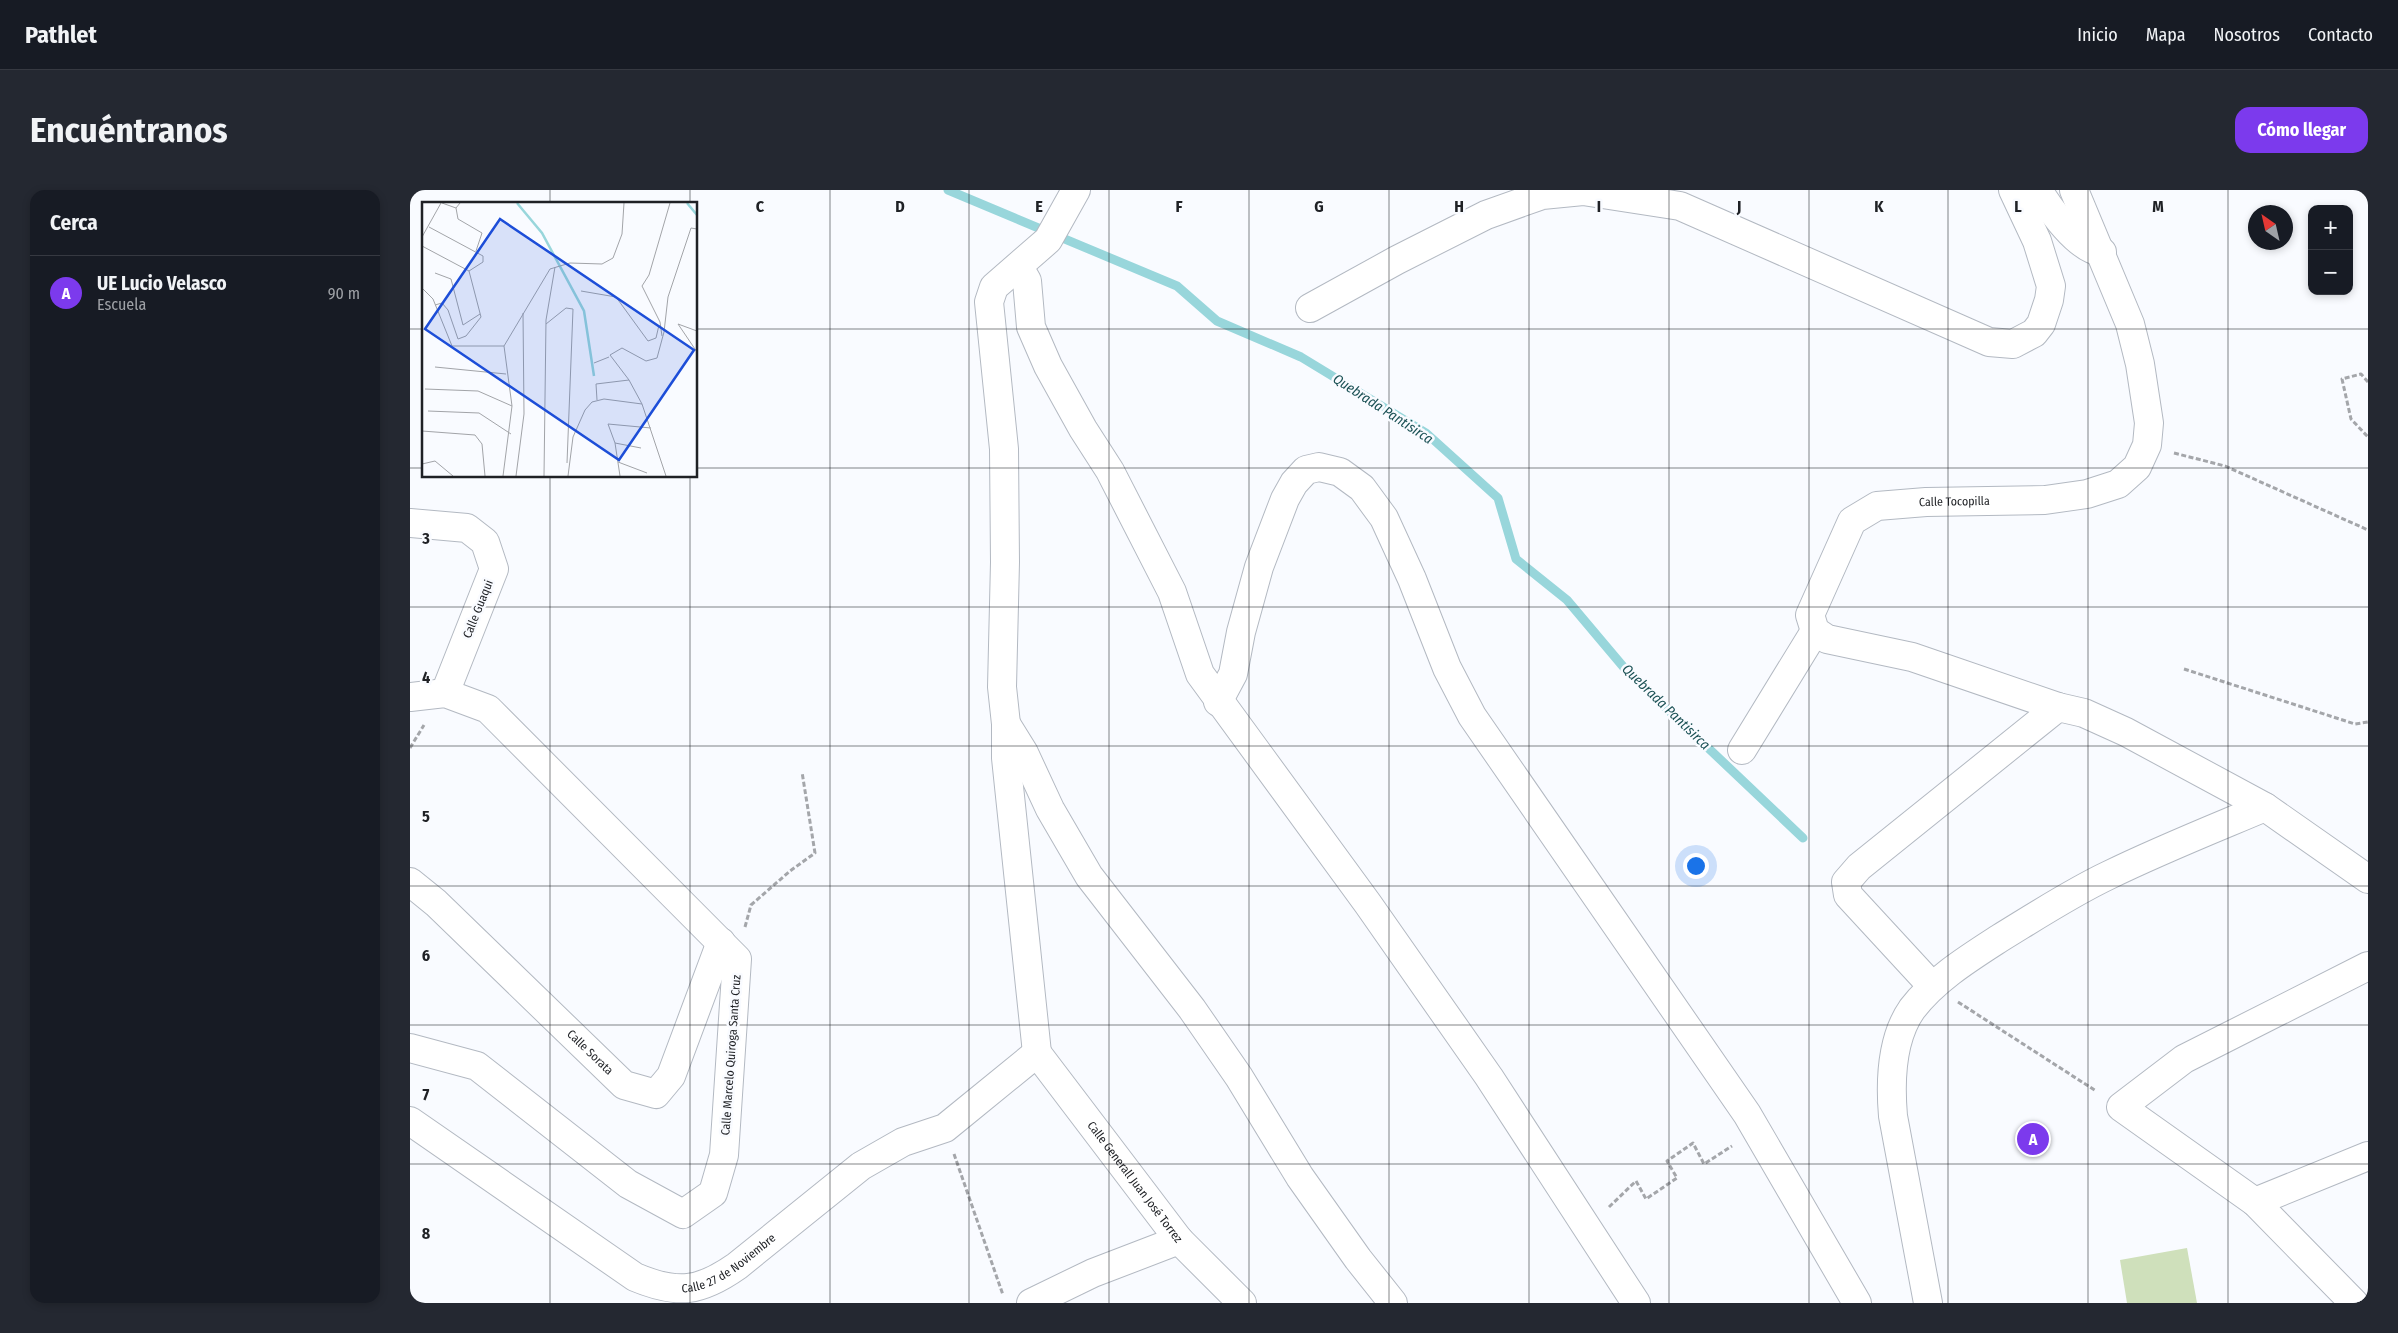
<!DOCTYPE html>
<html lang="es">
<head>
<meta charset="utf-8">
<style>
  body { margin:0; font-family:"Fira Sans Condensed",sans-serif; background:#242831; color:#f1f3f6 }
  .controls { position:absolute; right:15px; top:15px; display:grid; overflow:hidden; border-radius:10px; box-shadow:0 2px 8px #0003 }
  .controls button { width:45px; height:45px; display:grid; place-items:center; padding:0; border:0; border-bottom:1px solid #363941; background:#171b24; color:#f1f3f6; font:25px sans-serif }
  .compass { position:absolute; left:1838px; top:15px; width:45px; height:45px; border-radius:50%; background:#171b24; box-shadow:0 2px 8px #0003; rotate:326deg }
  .you { position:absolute; left:1285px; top:675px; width:18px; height:18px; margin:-12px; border:4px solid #fff; border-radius:50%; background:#1a73e8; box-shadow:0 0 0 8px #1a73e833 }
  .badge { display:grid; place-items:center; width:32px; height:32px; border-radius:50%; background:#7c3aed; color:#fff; font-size:16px; font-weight:700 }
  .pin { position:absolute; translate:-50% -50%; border:2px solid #fff; box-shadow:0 1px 5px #0006 }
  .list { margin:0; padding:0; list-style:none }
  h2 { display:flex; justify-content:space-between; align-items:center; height:65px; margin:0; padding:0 20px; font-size:21px }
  h2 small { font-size:16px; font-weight:400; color:#9ea1a6 }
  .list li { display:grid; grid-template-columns:32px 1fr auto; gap:15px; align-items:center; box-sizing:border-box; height:75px; padding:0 20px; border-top:1px solid #363941 }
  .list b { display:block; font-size:19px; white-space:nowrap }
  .list p { margin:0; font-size:16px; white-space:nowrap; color:#9ea1a6 }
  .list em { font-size:16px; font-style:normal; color:#9ea1a6 }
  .map { position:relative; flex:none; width:1958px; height:1113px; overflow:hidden; border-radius:15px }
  header { display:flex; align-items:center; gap:30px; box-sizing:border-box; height:70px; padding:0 25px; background:#171b24; border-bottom:1px solid #363941 }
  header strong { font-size:24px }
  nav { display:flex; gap:28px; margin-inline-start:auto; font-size:18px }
  .intro { display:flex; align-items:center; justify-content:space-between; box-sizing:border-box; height:120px; padding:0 30px }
  h1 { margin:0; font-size:35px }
  .button { padding:12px 22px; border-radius:15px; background:#7c3aed; color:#fff; font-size:18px; font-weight:700 }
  main { display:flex; gap:30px; padding:0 30px }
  aside { flex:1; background:#171b24; border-radius:15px; box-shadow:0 2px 8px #0003 }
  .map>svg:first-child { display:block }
  .green { fill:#cfe0bb }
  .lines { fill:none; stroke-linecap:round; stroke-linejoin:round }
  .stream { stroke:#98d6db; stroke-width:9 }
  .minor-casing { stroke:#b3b9c2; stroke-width:30 }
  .path { stroke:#a4a6aa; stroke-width:3; stroke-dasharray:5 2.5; stroke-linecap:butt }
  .minor { stroke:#fff; stroke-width:28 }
  .grid { fill:none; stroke:#1f2125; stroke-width:1; stroke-opacity:0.55 }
  .labels { text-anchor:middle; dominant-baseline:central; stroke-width:5; stroke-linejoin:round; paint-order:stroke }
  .street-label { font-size:12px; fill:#1f2125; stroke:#f9fbff }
  .water-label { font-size:14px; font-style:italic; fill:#1b5155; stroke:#f9fbff }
  .inset-river { fill:none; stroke:#98d6db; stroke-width:2.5 }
  .inset-road { fill:none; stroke:#a2a4a8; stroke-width:1 }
  .view { fill:#1d4ed8; fill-opacity:0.15; stroke:#1d4ed8; stroke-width:2.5 }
  .inset-edge { fill:none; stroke:#1f2125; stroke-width:2.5 }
  .grid-label { font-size:16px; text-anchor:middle; font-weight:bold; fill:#1f2125; stroke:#f9fbff; stroke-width:5; stroke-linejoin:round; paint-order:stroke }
</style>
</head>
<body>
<header>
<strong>Pathlet</strong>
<nav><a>Inicio</a><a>Mapa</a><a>Nosotros</a><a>Contacto</a></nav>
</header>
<div class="intro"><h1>Encuéntranos</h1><a class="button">Cómo llegar</a></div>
<main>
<aside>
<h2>Cerca<small></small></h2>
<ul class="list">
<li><span class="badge">A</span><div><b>UE Lucio Velasco</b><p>Escuela</p></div><em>90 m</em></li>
</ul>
</aside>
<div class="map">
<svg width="1958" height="1113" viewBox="0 0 1958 1113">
  <rect width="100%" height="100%" fill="#f9fbff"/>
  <path class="green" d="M 1777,1058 L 1787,1113 L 1717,1113 L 1710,1070 Z"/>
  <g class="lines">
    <path class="stream" d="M 538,0 L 767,96 L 807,131 L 891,167 L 1016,243 L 1088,308 L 1106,369 L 1157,410 L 1216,480 L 1393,648"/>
    <defs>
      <g id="minor">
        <path d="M 1628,0 C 1640,19 1668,60 1692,62"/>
        <path d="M 609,77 L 617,91 L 621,137 L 638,176 L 673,239 L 700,281 L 762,402 L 790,484 L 958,714 L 1079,887 L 1226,1113"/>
        <path d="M 900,118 L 987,70 L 1076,25 L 1132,5 L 1173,1 L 1270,16 L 1579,152 L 1603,154 L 1624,143 L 1631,134 L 1639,110 L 1641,96 L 1627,51 L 1603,0"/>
        <path d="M 0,333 L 57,338 L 75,352 L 84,379 L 35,503"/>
        <path d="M 0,507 L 35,503 L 78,519 L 327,769 L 314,965 L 303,1003 L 273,1024 L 218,994 L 67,876 L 0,858"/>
        <path d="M 808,512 L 823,484 L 831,442 L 849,377 L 875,309 L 884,293 L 896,280 L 909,277 L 930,282 L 952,298 L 974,328 L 1002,389 L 1037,478 L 1062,526 L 1337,924 L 1447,1113"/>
        <path id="s1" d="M 1648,517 L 1502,467 L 1417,449 L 1405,441 L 1400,425 L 1442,331 L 1467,316 L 1516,312 L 1635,310 L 1677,304 L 1708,294 L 1727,277 L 1737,255 L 1739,233 L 1730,174 L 1720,134 L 1664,0"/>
        <path d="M 596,534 L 614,563 L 640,619 L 679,686 L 782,819 L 829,887 L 890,987 L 948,1069 L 983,1113"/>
        <path d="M 1332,560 L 1405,441"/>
        <path id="s2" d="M 0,692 L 26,713 L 214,895 L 246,904 L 261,886 L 311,752"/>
        <path d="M 1522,796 L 1438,705 L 1436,692 L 1449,677 L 1648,517 L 1674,523 L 1716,542 L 1855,617"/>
        <path d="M 627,863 L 596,568 L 596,534 L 592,497 L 595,372 L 594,259 L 579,112 L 584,97 L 638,50 L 666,0"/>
        <path id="s3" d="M 627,863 L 769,1050 L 832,1113"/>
        <path id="s4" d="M 0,931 L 225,1087 C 268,1105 290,1102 327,1076 L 451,976 L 493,952 L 535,938 L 627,863"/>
        <path d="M 1845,1012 L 1958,966"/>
        <path d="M 621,1113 L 683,1083 L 769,1050"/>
        <path d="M 1518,1113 L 1483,926 C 1480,891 1481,849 1502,819 C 1525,789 1559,768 1590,748 C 1626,726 1661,703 1699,685 C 1750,660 1803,639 1855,617 L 1958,689"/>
        <path d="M 1944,1113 L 1845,1012 L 1711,917 L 1774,869 L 1958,776"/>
      </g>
    </defs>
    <use href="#minor" class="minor-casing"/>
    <g class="path">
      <path d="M 1958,192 L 1951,184 L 1932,189 L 1941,229 L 1958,247"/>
      <path d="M 1764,263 L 1815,276 L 1958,340"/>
      <path d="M 1774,479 L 1945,534 L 1958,532"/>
      <path d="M 0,558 L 14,535"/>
      <path d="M 335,737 L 341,715 L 380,681 L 405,663 L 392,582"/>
      <path d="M 1548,812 L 1686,901"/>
      <path d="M 544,964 L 593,1105"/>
      <path d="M 1199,1017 L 1226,991 L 1236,1009 L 1267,988 L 1257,971 L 1283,953 L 1294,974 L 1322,956"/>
    </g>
    <use href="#minor" class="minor"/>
  </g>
  <path class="grid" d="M 140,0 L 140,14M 280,0 L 280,14M 420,0 L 420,1113M 559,0 L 559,1113M 699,0 L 699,1113M 839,0 L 839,1113M 979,0 L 979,1113M 1119,0 L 1119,1113M 1259,0 L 1259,1113M 1399,0 L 1399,1113M 1538,0 L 1538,1113M 1678,0 L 1678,1113M 1818,0 L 1818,1113M 0,139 L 14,139M 286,139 L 1958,139M 0,278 L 14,278M 286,278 L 1958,278M 140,286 L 140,1113M 280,286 L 280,1113M 0,417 L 1958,417M 0,556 L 1958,556M 0,696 L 1958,696M 0,835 L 1958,835M 0,974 L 1958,974"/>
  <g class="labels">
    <g class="street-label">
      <text stroke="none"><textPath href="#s1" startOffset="482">Calle Tocopilla</textPath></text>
      <text transform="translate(68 419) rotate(-68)">Calle Guaqui</text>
      <text stroke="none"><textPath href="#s2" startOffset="248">Calle Sorata</textPath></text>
      <text transform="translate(321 865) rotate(-86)">Calle Marcelo Quiroga Santa Cruz</text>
      <text stroke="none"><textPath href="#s3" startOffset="162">Calle Generall Juan José Torrez</textPath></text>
      <text stroke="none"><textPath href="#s4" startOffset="376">Calle 27 de Noviembre</textPath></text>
    </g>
    <g class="water-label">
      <text transform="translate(973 219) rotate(33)">Quebrada Pantisirca</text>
      <text transform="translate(1256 517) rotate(44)">Quebrada Pantisirca</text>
    </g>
  </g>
  <g transform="translate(12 12)">
    <rect width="275" height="275" fill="#f9fbff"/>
    <path class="inset-river" d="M 95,1 L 120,31 L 162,109 L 172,174M 265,1 L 275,13"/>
    <path class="inset-road" d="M 20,1 L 34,6 L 38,1M 34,6 L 36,17 L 60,31 L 54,49M 7,25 L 61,54 L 61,60 L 47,69M 0,35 L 19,1M 0,44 L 47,69 L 59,115 L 44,134 L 36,137 L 26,108 L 20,101 L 13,103M 13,71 L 29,77 L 41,123 L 58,112M 0,86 L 11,97 L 30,144 L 82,144M 159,89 L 194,95 L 226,139 L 234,136 L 237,123M 124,122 L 144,106 L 151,107 L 145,261M 275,129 L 256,122 L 275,150M 240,134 L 238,120 L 220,84 L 227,73 L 248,1M 82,144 L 128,67 L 148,61 L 180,62 L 191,56 L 200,32 L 202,1M 172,161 L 187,155M 13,165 L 84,172M 207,178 L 188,153 L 200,146 L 224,159 L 235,156 L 242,130 L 246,95 L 269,26 L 275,27M 3,187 L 56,189 L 90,204M 175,198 L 174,182 L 207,178 L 220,202M 6,209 L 57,211 L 89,232M 0,229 L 53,233 L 60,242 L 63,274M 193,241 L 219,246M 196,260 L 225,271M 0,262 L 13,259 L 31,274M 81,274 L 90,204 L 82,144M 94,274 L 102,212 L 101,111M 122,274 L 124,118 L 133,65M 146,274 L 151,235 L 163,208 L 170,200 L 182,197 L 220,202 L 244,274M 198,274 L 193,241 L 186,222 L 229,226"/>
    <path class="view" d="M 78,17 L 272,148 L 197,258 L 3,127 Z"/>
    <rect width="275" height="275" class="inset-edge"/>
  </g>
  <g class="grid-label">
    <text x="350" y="22">C</text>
    <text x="490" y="22">D</text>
    <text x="629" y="22">E</text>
    <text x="769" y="22">F</text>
    <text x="909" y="22">G</text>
    <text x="1049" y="22">H</text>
    <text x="1189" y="22">I</text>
    <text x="1329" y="22">J</text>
    <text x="1469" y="22">K</text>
    <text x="1608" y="22">L</text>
    <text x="1748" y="22">M</text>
    <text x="16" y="354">3</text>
    <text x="16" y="493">4</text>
    <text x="16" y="632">5</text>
    <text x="16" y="771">6</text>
    <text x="16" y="910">7</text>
    <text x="16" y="1049">8</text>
  </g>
</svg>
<div class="controls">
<button>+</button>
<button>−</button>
</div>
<svg class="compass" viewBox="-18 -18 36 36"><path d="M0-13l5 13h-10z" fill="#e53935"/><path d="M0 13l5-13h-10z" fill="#9ea1a6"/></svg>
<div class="you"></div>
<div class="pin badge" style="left:1623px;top:949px">A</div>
</div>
</main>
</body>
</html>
